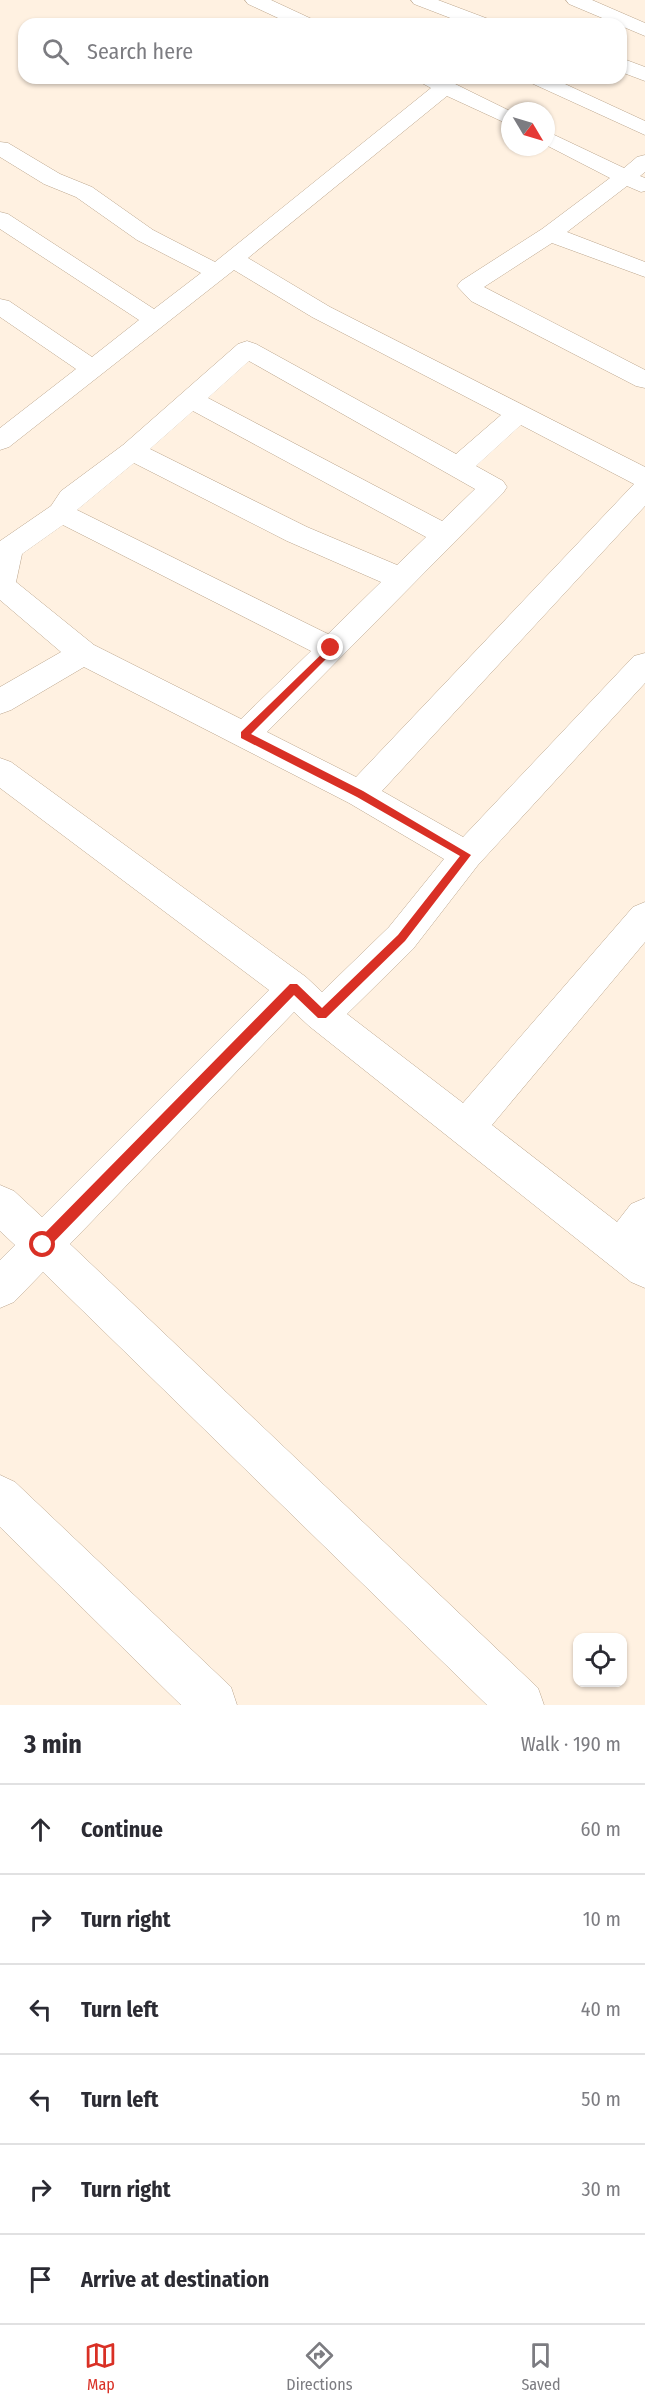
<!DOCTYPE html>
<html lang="en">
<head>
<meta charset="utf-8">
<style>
  body { margin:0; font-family:"Fira Sans Condensed",sans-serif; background:#f2f2f3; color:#2b2b33 }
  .controls { position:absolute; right:18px; bottom:18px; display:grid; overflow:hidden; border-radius:12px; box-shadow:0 2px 4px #0004 }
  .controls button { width:54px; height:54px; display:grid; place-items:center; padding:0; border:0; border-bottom:2px solid #e1e1e2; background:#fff; color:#2b2b33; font:30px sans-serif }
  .compass { position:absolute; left:501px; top:102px; width:54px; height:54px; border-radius:50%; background:#fff; box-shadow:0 2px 4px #0004; rotate:128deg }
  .stop { position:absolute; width:18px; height:18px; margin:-14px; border:4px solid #d93025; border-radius:50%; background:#fff }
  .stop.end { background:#d93025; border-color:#fff; box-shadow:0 2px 6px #0008 }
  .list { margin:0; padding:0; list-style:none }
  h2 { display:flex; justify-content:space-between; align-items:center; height:78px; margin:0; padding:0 24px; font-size:26px }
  h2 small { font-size:20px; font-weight:400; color:#7c7c81 }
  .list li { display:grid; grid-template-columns:39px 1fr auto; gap:18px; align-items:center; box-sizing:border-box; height:90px; padding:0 24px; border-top:2px solid #e1e1e2 }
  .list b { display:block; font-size:22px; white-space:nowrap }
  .list em { font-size:20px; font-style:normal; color:#7c7c81 }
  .icon { flex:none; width:33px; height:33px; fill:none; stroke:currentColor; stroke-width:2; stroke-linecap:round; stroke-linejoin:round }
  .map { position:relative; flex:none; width:645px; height:1705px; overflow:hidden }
  .search { position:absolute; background:#fff; box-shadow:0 2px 4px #0004; left:18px; right:18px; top:18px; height:66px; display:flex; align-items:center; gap:15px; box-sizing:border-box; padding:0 21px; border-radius:18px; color:#7c7c81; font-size:22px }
  .sheet { height:618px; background:#fff }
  nav { display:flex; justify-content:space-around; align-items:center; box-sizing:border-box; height:84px; border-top:2px solid #e1e1e2; background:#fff; font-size:16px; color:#7c7c81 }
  nav a { display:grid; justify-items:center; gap:3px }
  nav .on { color:#d93025 }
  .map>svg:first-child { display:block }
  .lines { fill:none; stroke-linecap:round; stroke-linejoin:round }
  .minor-casing { stroke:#bba58c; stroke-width:1 }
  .minor { fill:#fff; fill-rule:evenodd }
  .route { fill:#d93025 }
</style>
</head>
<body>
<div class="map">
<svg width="645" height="1705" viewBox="0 0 645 1705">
  <rect width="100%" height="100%" fill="#fff1e1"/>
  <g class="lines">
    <defs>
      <g id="minor">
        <path d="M 245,0 L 271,0 L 314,20 L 317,24 L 291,24 L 248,4 Z"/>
        <path d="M 411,0 L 438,0 L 491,20 L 494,24 L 466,24 L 414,4 Z"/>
        <path d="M 566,0 L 592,0 L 645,23 L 645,36 L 569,4 Z"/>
        <path d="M 621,58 L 645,67 L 645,81 L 621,72 Z"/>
        <path d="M 417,78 L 443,78 L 510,111 L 510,125 L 447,96 L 248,258 L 330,307 L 645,467 L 645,506 L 382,791 L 463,837 L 634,656 L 645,653 L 645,683 L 478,865 L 413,949 L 347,1014 L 463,1103 L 633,907 L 645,902 L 645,942 L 492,1125 L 617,1222 L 631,1204 L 645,1198 L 645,1288 L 631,1282 L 309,1026 L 294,1012 L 70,1244 L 538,1688 L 544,1705 L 487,1705 L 43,1272 L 14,1302 L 0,1308 L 0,1260 L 15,1245 L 0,1231 L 0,1185 L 14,1191 L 42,1217 L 269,990 L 0,788 L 0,758 L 11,762 L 306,977 L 322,992 L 389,927 L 444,859 L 349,803 L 84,667 L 11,710 L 0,714 L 0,687 L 61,652 L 0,600 L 0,541 L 51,506 L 61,491 L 123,445 L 238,344 L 247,341 L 256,344 L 456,454 L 501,415 L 312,317 L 234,270 L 9,447 L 0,450 L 0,428 L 76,369 L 0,317 L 0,299 L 9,301 L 92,357 L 139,320 L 0,229 L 0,212 L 8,214 L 154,309 L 201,273 L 137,240 L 76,197 L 44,184 L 0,157 L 0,142 L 8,143 L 60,174 L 92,187 L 153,230 L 215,262 L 431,88 L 420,82 ZM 249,361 L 475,489 L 442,521 L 208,398 ZM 193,411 L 426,537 L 397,565 L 307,527 L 150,449 ZM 521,425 L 634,484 L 356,777 L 267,732 L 503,493 L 507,487 L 503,481 L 476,466 ZM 134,463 L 287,541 L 381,582 L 328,634 L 77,510 ZM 63,525 L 311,651 L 241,719 L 94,645 L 16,582 L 22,554 Z"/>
        <path d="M 526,78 L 552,78 L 645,121 L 645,135 L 529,82 Z"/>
        <path d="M 546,131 L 624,168 L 637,157 L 645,155 L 645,172 L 640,176 L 645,178 L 645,191 L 641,192 L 627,186 L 567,232 L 645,262 L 645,277 L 552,243 L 484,287 L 645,370 L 645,388 L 636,386 L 471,301 L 457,286 L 461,281 L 542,229 L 610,178 L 546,145 Z"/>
        <path d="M 0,1475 L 15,1482 L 231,1687 L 237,1705 L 181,1705 L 0,1527 Z"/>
      </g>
    </defs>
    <use href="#minor" class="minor-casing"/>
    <use href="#minor" class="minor"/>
  </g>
  <path class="route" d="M 331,645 L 334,646 L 334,651 L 251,734 L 363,791 L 471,855 L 405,941 L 326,1018 L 318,1018 L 294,995 L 47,1249 L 38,1249 L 38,1240 L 290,984 L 297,984 L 322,1008 L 398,935 L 460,856 L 357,797 L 241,738 L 241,732 Z"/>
</svg>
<div class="controls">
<button><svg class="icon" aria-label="locate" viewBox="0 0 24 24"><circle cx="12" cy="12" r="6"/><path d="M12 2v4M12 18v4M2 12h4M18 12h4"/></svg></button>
</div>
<svg class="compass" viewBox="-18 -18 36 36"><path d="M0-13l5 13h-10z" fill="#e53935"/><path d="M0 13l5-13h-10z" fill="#7c7c81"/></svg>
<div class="stop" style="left:43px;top:1245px"></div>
<div class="stop end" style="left:331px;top:648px"></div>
<div class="search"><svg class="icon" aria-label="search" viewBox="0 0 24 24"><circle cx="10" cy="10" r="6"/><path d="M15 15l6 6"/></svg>Search here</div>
</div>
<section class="sheet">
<h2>3 min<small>Walk · 190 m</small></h2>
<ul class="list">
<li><svg class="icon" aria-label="ahead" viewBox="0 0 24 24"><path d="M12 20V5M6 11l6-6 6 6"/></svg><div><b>Continue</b></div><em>60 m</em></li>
<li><svg class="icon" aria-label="right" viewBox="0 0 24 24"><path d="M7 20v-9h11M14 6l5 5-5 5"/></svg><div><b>Turn right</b></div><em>10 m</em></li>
<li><svg class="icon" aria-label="left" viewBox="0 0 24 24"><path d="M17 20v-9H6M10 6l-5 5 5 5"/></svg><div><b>Turn left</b></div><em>40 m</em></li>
<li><svg class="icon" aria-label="left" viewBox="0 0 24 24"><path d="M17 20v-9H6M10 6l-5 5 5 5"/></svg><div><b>Turn left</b></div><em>50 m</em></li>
<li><svg class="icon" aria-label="right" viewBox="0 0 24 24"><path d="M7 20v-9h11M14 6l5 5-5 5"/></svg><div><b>Turn right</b></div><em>30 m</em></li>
<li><svg class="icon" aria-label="arrive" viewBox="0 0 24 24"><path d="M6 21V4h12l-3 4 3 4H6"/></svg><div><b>Arrive at destination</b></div></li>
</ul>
</section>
<nav>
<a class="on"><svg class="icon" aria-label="map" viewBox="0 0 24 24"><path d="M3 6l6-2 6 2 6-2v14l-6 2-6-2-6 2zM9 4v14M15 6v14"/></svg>Map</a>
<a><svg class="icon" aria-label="directions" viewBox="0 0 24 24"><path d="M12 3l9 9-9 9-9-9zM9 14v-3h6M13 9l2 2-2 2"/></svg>Directions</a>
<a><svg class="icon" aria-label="saved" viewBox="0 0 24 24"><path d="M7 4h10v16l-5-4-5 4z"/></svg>Saved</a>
</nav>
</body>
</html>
